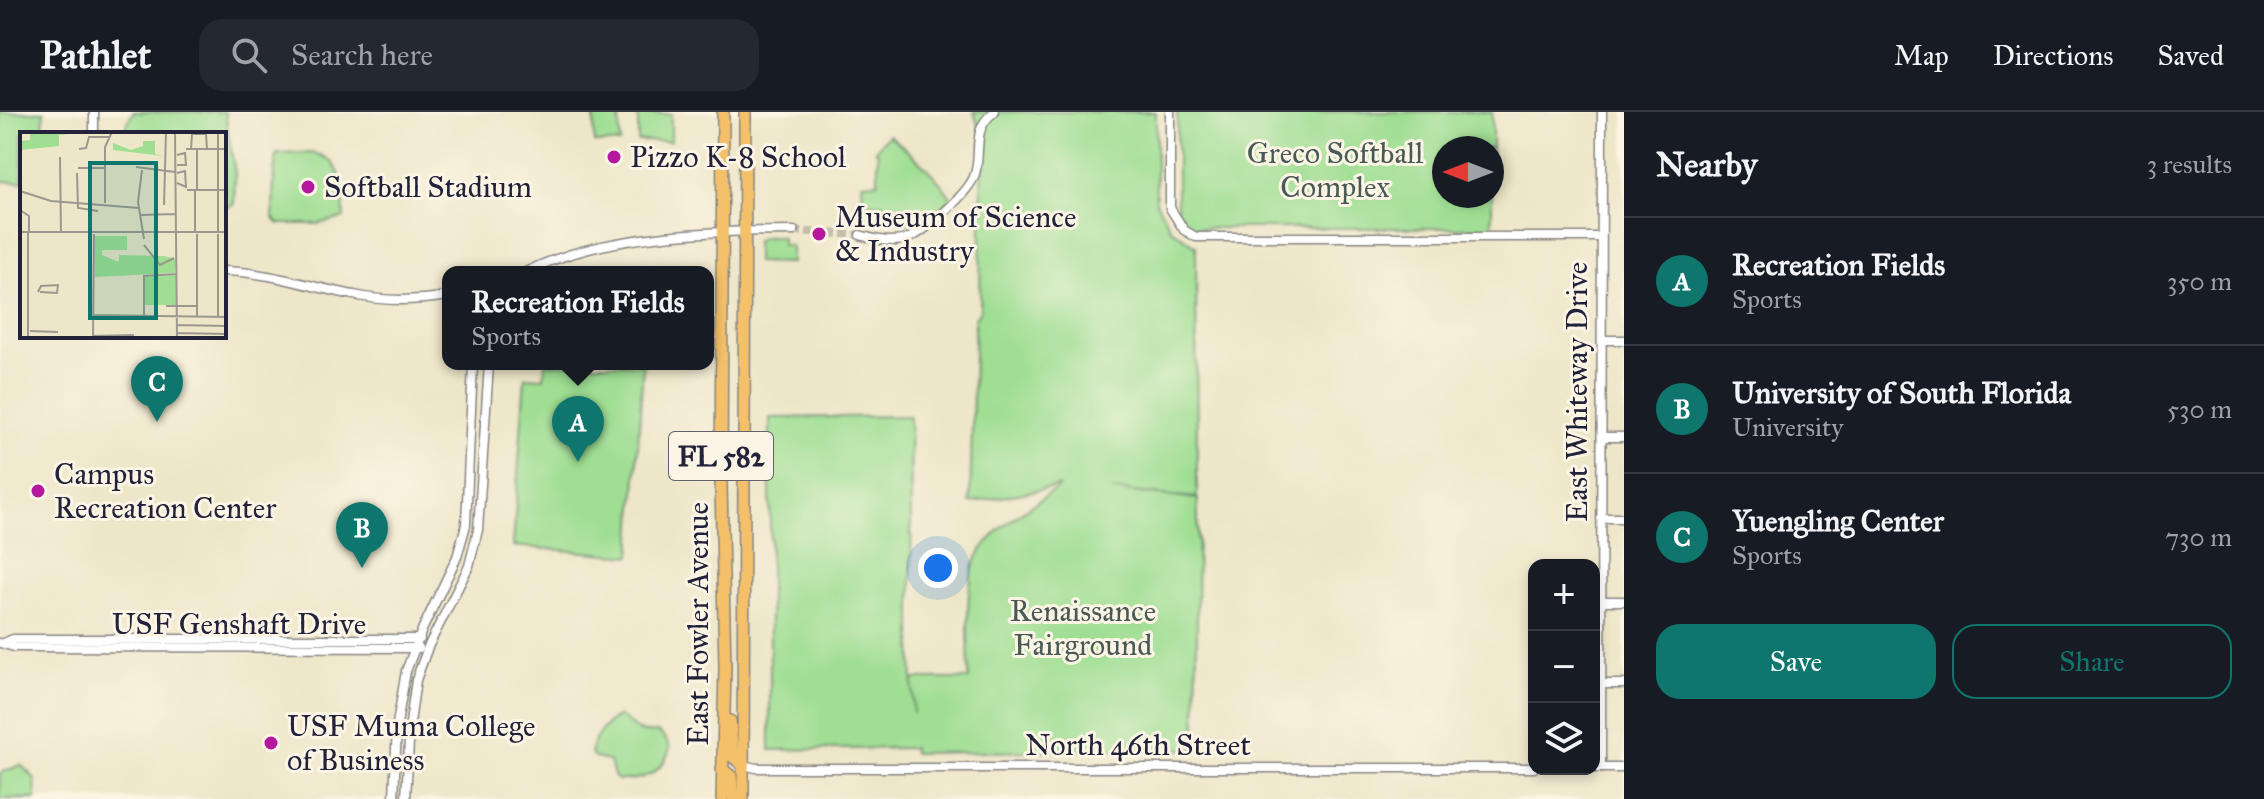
<!DOCTYPE html>
<html lang="en">
<head>
<meta charset="utf-8">
<style>
  body { margin:0; font-family:"IM FELL Great Primer",serif; background:#242831; color:#f1f3f6 }
  .controls { position:absolute; right:24px; bottom:24px; display:grid; overflow:hidden; border-radius:16px; box-shadow:0 4px 12px #0003 }
  .controls button { width:72px; height:72px; display:grid; place-items:center; padding:0; border:0; border-bottom:2px solid #363941; background:#171b24; color:#f1f3f6; font:40px sans-serif }
  .compass { position:absolute; left:1432px; top:24px; width:72px; height:72px; border-radius:50%; background:#171b24; box-shadow:0 4px 12px #0003; rotate:270deg }
  .you { position:absolute; left:938px; top:456px; width:28px; height:28px; margin:-20px; border:6px solid #fff; border-radius:50%; background:#1a73e8; box-shadow:0 0 0 12px #1a73e833 }
  .badge { display:grid; place-items:center; width:52px; height:52px; border-radius:50%; background:#0f766e; color:#fff; font-size:26px; font-weight:700 }
  .pin { position:absolute; translate:-50% -66px; filter:drop-shadow(0 2px 4px #0008) }
  .pin::after { content:''; position:absolute; top:42px; width:28px; height:24px; background:inherit; clip-path:polygon(0 0,100% 0,50% 100%) }
  .popup { position:absolute; left:442px; top:154px; width:272px; height:104px; box-sizing:border-box; display:grid; place-content:center; border-radius:16px; background:#171b24; filter:drop-shadow(0 2px 6px #0005); font-size:26px; white-space:nowrap; color:#9ea1a6 }
  .popup b { font-size:30px; color:#f1f3f6 }
  .popup::after { content:''; position:absolute; left:50%; top:100%; margin-left:-16px; border:16px solid transparent; border-top-color:#171b24 }
  .list { margin:0; padding:0; list-style:none }
  h2 { display:flex; justify-content:space-between; align-items:center; height:104px; margin:0; padding:0 32px; font-size:34px }
  h2 small { font-size:26px; font-weight:400; color:#9ea1a6 }
  .list li { display:grid; grid-template-columns:52px 1fr auto; gap:24px; align-items:center; box-sizing:border-box; height:128px; padding:0 32px; border-top:2px solid #363941 }
  .list b { display:block; font-size:30px; white-space:nowrap }
  .list p { margin:0; font-size:26px; white-space:nowrap; color:#9ea1a6 }
  .list em { font-size:26px; font-style:normal; color:#9ea1a6 }
  .actions { display:flex; gap:16px; padding:24px 32px }
  .actions a { flex:1; padding:18px 0; border:2px solid #0f766e; border-radius:24px; text-align:center; font-size:28px; color:#0f766e }
  .actions .main { background:#0f766e; color:#fff }
  .icon { flex:none; width:44px; height:44px; fill:none; stroke:currentColor; stroke-width:2; stroke-linecap:round; stroke-linejoin:round }
  .map { position:relative; flex:none; width:1624px; height:687px; overflow:hidden }
  header { display:flex; align-items:center; gap:48px; box-sizing:border-box; height:112px; padding:0 40px; background:#171b24; border-bottom:2px solid #363941 }
  header strong { font-size:38px }
  nav { display:flex; gap:44px; margin-inline-start:auto; font-size:28px }
  .search { width:560px; height:72px; background:#242831; display:flex; align-items:center; gap:20px; box-sizing:border-box; padding:0 28px; border-radius:24px; color:#9ea1a6; font-size:30px }
  main { display:flex }
  aside { flex:1; background:#171b24 }
  .map>svg:first-child { display:block }
  .green { fill:#9fde93; stroke:#608067; stroke-width:2; fill-rule:evenodd }
  .lines { fill:none; stroke-linecap:round; stroke-linejoin:round }
  .minor-tunnel { stroke:#c4bfac; stroke-width:8; stroke-dasharray:8 4; stroke-linecap:butt }
  .minor-casing { stroke:#888482; stroke-width:11 }
  .major-casing { stroke:#888482; stroke-width:14 }
  .minor { stroke:#fff; stroke-width:8 }
  .major { stroke:#f4c16a; stroke-width:11 }
  .poi-dot { fill:#b5179e; stroke:#fcf5e5; stroke-width:3 }
  .labels { text-anchor:middle; dominant-baseline:central; stroke-width:6; stroke-linejoin:round; paint-order:stroke }
  .shield { fill:#fcf5e5; stroke:#63616e; stroke-width:2 }
  .shield-label { font-size:28px; font-weight:bold; fill:#22223b }
  .park-label { font-size:30px; fill:#485a55; stroke:#fcf5e5 }
  .poi-label { font-size:30px; fill:#22223b; stroke:#fcf5e5; text-anchor:start }
  .street-label { font-size:30px; fill:#22223b; stroke:#fcf5e5 }
  .inset-road { fill:none; stroke:#9c9890; stroke-width:2 }
  .view { fill:#0f766e; fill-opacity:0.15; stroke:#0f766e; stroke-width:4 }
  .inset-edge { fill:none; stroke:#22223b; stroke-width:4 }
</style>
</head>
<body>
<header>
<strong>Pathlet</strong>
<div class="search"><svg class="icon" aria-label="search" viewBox="0 0 24 24"><circle cx="10" cy="10" r="6"/><path d="M15 15l6 6"/></svg>Search here</div>
<nav><a>Map</a><a>Directions</a><a>Saved</a></nav>
</header>
<main>
<div class="map">
<svg width="1624" height="687" viewBox="0 0 1624 687">
  <rect width="100%" height="100%" fill="#fcf5e5"/>
  <filter id="ink" filterUnits="userSpaceOnUse"><feTurbulence type="fractalNoise" baseFrequency=".0125" numOctaves="2"/><feDisplacementMap in="SourceGraphic" scale="16" xChannelSelector="R" yChannelSelector="G"/><feConvolveMatrix kernelMatrix="1 2 1 2 8 2 1 2 1" color-interpolation-filters="sRGB"/></filter>
  <filter id="wash" filterUnits="userSpaceOnUse"><feTurbulence type="fractalNoise" baseFrequency=".006" numOctaves="4" result="noise"/><feDisplacementMap in="SourceGraphic" scale="32" xChannelSelector="R" yChannelSelector="G"/><feGaussianBlur stdDeviation="1.8" result="paint"/><feColorMatrix in="noise" values="0 0 0 0 0 0 0 0 0 0 0 0 0 0 0 0 0 1.4 0 .05"/><feComposite in="paint" operator="in"/></filter>
  <g filter="url(#wash)">
    <rect width="100%" height="100%" fill="#ede6c8"/>
    <g class="green">
      <path d="M 0,0 L 44,0 L 43,22 L 22,22 L 22,70 L 0,69 Z"/>
      <path d="M 133,0 L 225,0 L 235,62 L 234,92 L 224,97 L 224,22 L 126,22 L 124,19 Z"/>
      <path d="M 594,0 L 619,0 L 620,31 L 594,31 Z"/>
      <path d="M 974,0 L 1156,0 L 1156,90 L 1171,117 L 1196,134 L 1197,386 L 1112,378 L 1198,387 L 1196,637 L 913,641 L 913,636 L 770,638 L 770,306 L 910,304 L 913,602 L 913,567 L 969,567 C 969,534 963,468 979,442 C 996,413 1034,393 1060,374 L 970,391 L 975,206 L 980,198 L 982,25 Z"/>
      <path d="M 1177,0 L 1492,0 L 1492,116 L 1194,116 L 1183,108 L 1177,98 ZM 1444,36 L 1492,36 L 1492,84 L 1444,84 Z"/>
      <rect x="638" y="2" width="33" height="27"/>
      <path d="M 889,23 C 912,41 936,62 952,87 L 914,120 L 907,110 L 885,108 L 884,92 L 863,91 L 862,71 L 878,70 L 878,41 L 875,38 Z"/>
      <path d="M 312,41 C 345,46 343,80 344,106 L 318,112 L 279,112 L 273,106 L 274,59 L 277,42 Z"/>
      <path d="M 763,125 L 782,125 L 782,133 L 791,134 L 791,151 L 756,150 L 756,129 Z"/>
      <path d="M 545,252 L 643,252 L 631,444 L 513,434 L 525,265 L 544,266 Z"/>
      <path d="M 619,604 C 626,608 630,613 636,617 C 656,628 655,608 670,635 C 664,661 643,669 618,668 L 614,664 L 610,649 L 595,646 L 591,641 C 593,625 606,611 619,604 Z"/>
      <path d="M 21,653 L 35,667 L 36,687 L 0,687 L 0,661 Z"/>
    </g>
  </g>
  <g filter="url(#ink)">
    <g class="lines">
      <path class="minor-tunnel" d="M 794,119 L 860,123"/>
      <defs>
        <g id="minor">
          <path d="M 1170,0 L 1170,96 L 1184,118 L 1196,125 L 1601,125"/>
          <path d="M 94,22 L 94,0"/>
          <path d="M 860,123 C 875,128 894,132 909,126 C 926,119 970,80 975,62 C 982,37 971,18 994,0"/>
          <path d="M 224,159 C 268,160 311,175 354,183 C 385,190 416,189 448,184"/>
          <path d="M 526,160 C 602,121 711,119 794,119"/>
          <path d="M 1602,228 L 1624,228"/>
          <path d="M 1602,325 L 1624,325"/>
          <path d="M 1601,406 L 1624,406"/>
          <path d="M 1601,489 L 1624,489"/>
          <path d="M 0,531 L 14,535 L 419,536"/>
          <path d="M 4,531 L 13,527 L 420,527"/>
          <path d="M 1601,572 L 1624,572"/>
          <path d="M 743,653 L 756,656 L 1534,656"/>
          <path d="M 1594,656 L 1624,656"/>
          <path d="M 1601,656 L 1602,0"/>
          <path d="M 394,687 L 397,612 L 406,559 L 422,518 L 457,445 L 466,413 L 473,252"/>
          <path d="M 406,687 L 410,611 L 416,568 L 428,535 L 469,454 L 478,418 L 489,252"/>
        </g>
        <g id="major">
          <path d="M 730,609 L 733,645 L 743,653"/>
          <path d="M 722,657 L 731,664 L 733,687"/>
          <path d="M 722,687 L 725,556 L 721,371 L 723,0"/>
          <path d="M 743,687 L 745,0"/>
        </g>
      </defs>
      <use href="#minor" class="minor-casing"/>
      <use href="#major" class="major-casing"/>
      <use href="#minor" class="minor"/>
      <use href="#major" class="major"/>
    </g>
  </g>
  <g class="poi-dot">
    <circle cx="614" cy="45" r="8"/>
    <circle cx="308" cy="75" r="8"/>
    <circle cx="819" cy="122" r="8"/>
    <circle cx="38" cy="379" r="8"/>
    <circle cx="271" cy="631" r="8"/>
  </g>
  <g class="labels">
    <rect class="shield" x="669" y="320" width="104" height="48" rx="6"/>
    <g class="shield-label">
      <text x="721" y="344">FL 582</text>
    </g>
    <g class="park-label">
      <text x="1335" y="41">Greco Softball<tspan x="1335" dy="34">Complex</tspan></text>
      <text x="1083" y="499">Renaissance<tspan x="1083" dy="34">Fairground</tspan></text>
    </g>
    <g class="poi-label">
      <text x="630" y="45">Pizzo K-8 School</text>
      <text x="324" y="75">Softball Stadium</text>
      <text x="835" y="105">Museum of Science<tspan x="835" dy="34">&amp; Industry</tspan></text>
      <text x="54" y="362">Campus<tspan x="54" dy="34">Recreation Center</tspan></text>
      <text x="287" y="614">USF Muma College<tspan x="287" dy="34">of Business</tspan></text>
    </g>
    <g class="street-label">
      <text transform="translate(1577 280) rotate(-90)">East Whiteway Drive</text>
      <text x="239" y="512">USF Genshaft Drive</text>
      <text transform="translate(698 512) rotate(-90)">East Fowler Avenue</text>
      <text x="1138" y="633">North 46th Street</text>
    </g>
  </g>
  <g transform="translate(20 20)">
    <rect width="206" height="206" fill="#ede6c8"/>
    <path d="M 10,0 L 30,2 L 41,0 L 49,2 L 39,3 L 39,14 L 0,18 L 0,9 L 10,8 ZM 123,9 L 135,9 L 135,22 L 143,24 L 93,18 L 93,11 L 111,18 L 123,14 ZM 75,104 L 107,104 L 107,118 L 82,118 L 82,123 L 99,130 L 99,123 L 144,124 L 156,127 L 155,141 L 75,145 ZM 156,143 L 156,173 L 125,173 L 125,145 Z" fill="#9fde93"/>
    <path class="inset-road" d="M 155,0 L 157,206M 198,0 L 198,100M 59,17 L 66,16 L 69,5 L 90,5M 166,17 L 206,17M 171,17 L 172,2 L 186,2 L 187,17M 177,17 L 177,57M 40,25 L 41,101M 157,33 L 166,33 L 165,21 L 157,23M 116,35 L 155,40M 58,36 L 84,36M 122,38 L 118,70 L 124,107M 57,41 L 58,76 L 78,79M 157,41 L 165,39 L 166,55 L 157,51M 167,58 L 206,58M 0,59 L 31,69 L 119,76M 85,71 L 85,15 L 92,0M 144,73 L 146,0M 0,78 L 9,84 L 9,100M 121,83 L 155,82M 0,100 L 206,100M 175,100 L 175,57M 124,113 L 140,133 L 154,126M 18,160 L 21,154 L 38,153 L 37,161 L 20,160M 146,174 L 177,174M 73,183 L 206,185M 124,183 L 124,144 L 157,142M 177,184 L 177,102M 198,185 L 198,102M 157,193 L 206,194M 10,199 L 38,200M 157,201 L 206,202M 73,204 L 114,203M 8,206 L 8,100M 73,206 L 74,102"/>
    <path class="view" d="M 70,31 L 136,31 L 136,186 L 70,186 Z"/>
    <rect width="206" height="206" class="inset-edge"/>
  </g>
</svg>
<div class="controls">
<button>+</button>
<button>−</button>
<button><svg class="icon" aria-label="layers" viewBox="0 0 24 24"><path d="M12 4l9 5-9 5-9-5zM3 14l9 5 9-5"/></svg></button>
</div>
<svg class="compass" viewBox="-18 -18 36 36"><path d="M0-13l5 13h-10z" fill="#e53935"/><path d="M0 13l5-13h-10z" fill="#9ea1a6"/></svg>
<div class="you"></div>
<div class="pin badge" style="left:578px;top:350px">A</div>
<div class="popup"><b>Recreation Fields</b>Sports</div>
<div class="pin badge" style="left:362px;top:456px">B</div>
<div class="pin badge" style="left:157px;top:310px">C</div>
</div>
<aside>
<h2>Nearby<small>3 results</small></h2>
<ul class="list">
<li><span class="badge">A</span><div><b>Recreation Fields</b><p>Sports</p></div><em>350 m</em></li>
<li><span class="badge">B</span><div><b>University of South Florida</b><p>University</p></div><em>530 m</em></li>
<li><span class="badge">C</span><div><b>Yuengling Center</b><p>Sports</p></div><em>730 m</em></li>
</ul>
<div class="actions"><a class="main">Save</a><a>Share</a></div>
</aside>
</main>
</body>
</html>
